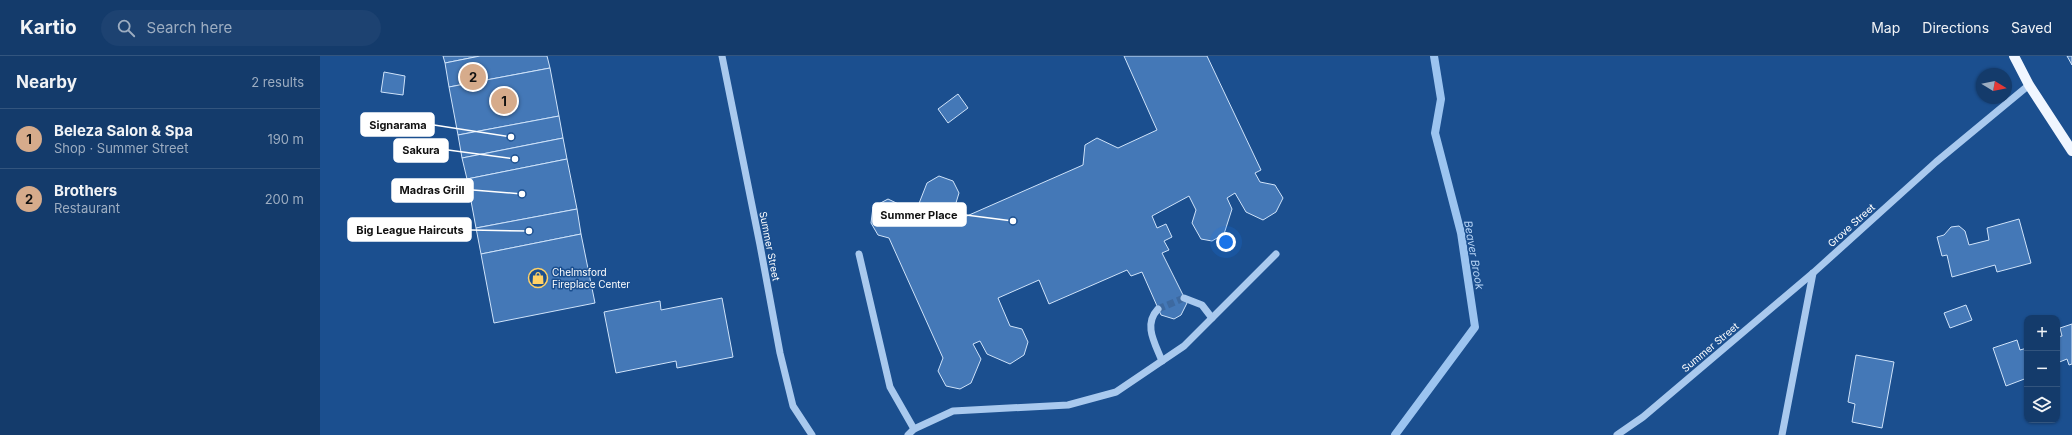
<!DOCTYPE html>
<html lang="en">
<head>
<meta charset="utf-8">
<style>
  body { margin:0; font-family:Inter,sans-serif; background:#1d4271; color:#f1f3f6 }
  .controls { position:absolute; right:12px; bottom:12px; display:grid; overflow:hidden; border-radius:8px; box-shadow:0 1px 3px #0004 }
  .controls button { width:36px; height:36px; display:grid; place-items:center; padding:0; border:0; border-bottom:1px solid #33557e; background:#143b6b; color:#f1f3f6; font:20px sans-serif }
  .compass { position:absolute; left:1656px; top:12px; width:36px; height:36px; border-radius:50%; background:#143b6b; box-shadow:0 1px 3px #0004; rotate:100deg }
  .you { position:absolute; left:906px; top:186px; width:14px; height:14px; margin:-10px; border:3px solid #fff; border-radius:50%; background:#1a73e8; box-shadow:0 0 0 6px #1a73e833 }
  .badge { display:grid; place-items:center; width:26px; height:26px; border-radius:50%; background:#d6ab8b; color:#111; font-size:13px; font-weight:700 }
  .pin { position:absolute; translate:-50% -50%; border:2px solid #fff; box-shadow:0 1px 4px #0006 }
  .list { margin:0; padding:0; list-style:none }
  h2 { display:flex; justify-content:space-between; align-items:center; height:52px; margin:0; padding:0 16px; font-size:17px }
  h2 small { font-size:13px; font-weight:400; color:#9dadc1 }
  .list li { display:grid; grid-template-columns:26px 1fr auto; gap:12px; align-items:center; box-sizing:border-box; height:60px; padding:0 16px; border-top:1px solid #33557e }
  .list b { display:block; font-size:15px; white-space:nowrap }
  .list p { margin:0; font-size:13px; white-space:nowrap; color:#9dadc1 }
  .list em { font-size:13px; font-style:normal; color:#9dadc1 }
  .icon { flex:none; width:22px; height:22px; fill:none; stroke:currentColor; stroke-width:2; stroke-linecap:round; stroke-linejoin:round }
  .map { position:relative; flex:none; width:1752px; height:379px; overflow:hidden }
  header { display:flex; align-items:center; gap:24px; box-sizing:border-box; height:56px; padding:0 20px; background:#143b6b; border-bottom:1px solid #33557e }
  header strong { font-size:19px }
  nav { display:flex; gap:22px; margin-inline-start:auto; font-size:14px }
  .search { width:280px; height:36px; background:#1d4271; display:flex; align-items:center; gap:10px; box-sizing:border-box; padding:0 14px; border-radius:22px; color:#9dadc1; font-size:15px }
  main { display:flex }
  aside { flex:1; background:#143b6b }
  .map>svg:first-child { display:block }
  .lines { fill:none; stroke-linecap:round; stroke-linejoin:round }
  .stream { stroke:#9cc4f0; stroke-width:8 }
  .building { fill:#4478b7; stroke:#cfe3fa }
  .minor-tunnel { stroke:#3d69a0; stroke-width:7; stroke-dasharray:7 3.5; stroke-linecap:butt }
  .minor { stroke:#a9c9ee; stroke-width:7 }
  .major { stroke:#f0f6ff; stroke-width:10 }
  .labels { text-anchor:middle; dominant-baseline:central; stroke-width:3; stroke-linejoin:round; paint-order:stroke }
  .street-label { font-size:10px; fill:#fff; stroke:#1b4f8f }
  .poi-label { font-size:10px; fill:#fff; stroke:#1b4f8f; text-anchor:start }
  .water-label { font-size:11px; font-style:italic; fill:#b5d3f5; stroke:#1b4f8f }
  .leader { fill:none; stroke:#fff; stroke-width:1.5 }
  .callout-dot { fill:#fff; stroke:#1b4f8f; stroke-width:1.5 }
  .callout { fill:#fff; stroke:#fff; stroke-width:1.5 }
  .callout-label { font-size:11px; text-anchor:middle; font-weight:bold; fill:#111 }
</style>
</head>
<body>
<header>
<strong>Kartio</strong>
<div class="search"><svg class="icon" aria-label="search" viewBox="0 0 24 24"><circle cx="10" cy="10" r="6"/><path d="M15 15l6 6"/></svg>Search here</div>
<nav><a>Map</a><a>Directions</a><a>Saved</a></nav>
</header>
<main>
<aside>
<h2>Nearby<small>2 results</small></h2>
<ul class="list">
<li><span class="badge">1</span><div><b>Beleza Salon &amp; Spa</b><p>Shop · Summer Street</p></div><em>190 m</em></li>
<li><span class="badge">2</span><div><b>Brothers</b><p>Restaurant</p></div><em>200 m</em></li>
</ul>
</aside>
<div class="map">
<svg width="1752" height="379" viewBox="0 0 1752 379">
  <rect width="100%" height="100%" fill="#1b4f8f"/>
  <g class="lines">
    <path class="stream" d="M 1075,379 L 1155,271 L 1141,177 L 1115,77 L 1121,43 L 1114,0"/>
  </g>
  <g class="building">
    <path d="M 123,0 L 160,0 L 125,7 Z"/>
    <path d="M 160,0 L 227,0 L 230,12 L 129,31 L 125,7 Z"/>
    <path d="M 804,0 L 887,0 L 941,114 L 935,117 L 940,126 L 955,129 L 963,142 L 956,156 L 943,164 L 926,156 L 915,137 L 907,142 L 912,153 L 904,178 L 892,185 L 881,183 L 872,167 L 876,154 L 869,140 L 832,160 L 837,172 L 846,168 L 852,181 L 844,185 L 849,194 L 842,197 L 867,247 L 861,259 L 854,263 L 841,259 L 822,216 L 811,220 L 807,214 L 729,248 L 719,224 L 678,242 L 690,270 L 702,273 L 708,286 L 704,299 L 690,308 L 667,298 L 660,285 L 653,288 L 661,303 L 651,327 L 640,333 L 626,330 L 618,315 L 623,302 L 569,182 L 558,179 L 551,167 L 553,151 L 568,143 L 591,154 L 596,164 L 603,161 L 598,150 L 607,127 L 619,120 L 633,125 L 639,137 L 635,150 L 640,163 L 763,109 L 765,89 L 777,82 L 798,92 L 837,74 Z"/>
    <path d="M 1747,0 L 1752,0 L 1752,9 Z"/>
    <path d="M 230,12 L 239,60 L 138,79 L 129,31 Z"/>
    <path d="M 64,16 L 85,20 L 83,39 L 61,36 Z"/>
    <path d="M 638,38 L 648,52 L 628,67 L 618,53 Z"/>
    <path d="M 239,60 L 243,82 L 142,102 L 138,79 Z"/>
    <path d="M 243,82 L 247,103 L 147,123 L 142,102 Z"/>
    <path d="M 247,103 L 257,153 L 156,172 L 147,123 Z"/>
    <path d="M 257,153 L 261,178 L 161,198 L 156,172 Z"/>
    <path d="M 1699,163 L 1711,207 L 1677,216 L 1675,209 L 1632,221 L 1627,199 L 1622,200 L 1617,181 L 1624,179 L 1631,171 L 1639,170 L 1645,175 L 1649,189 L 1669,184 L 1667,172 Z"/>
    <path d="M 261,178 L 275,247 L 174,267 L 161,198 Z"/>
    <path d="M 402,242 L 413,301 L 357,312 L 356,305 L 296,317 L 284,256 L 340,245 L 341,254 Z"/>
    <path d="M 1646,249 L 1652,264 L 1630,272 L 1624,257 Z"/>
    <path d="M 1752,268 L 1752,308 L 1749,309 L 1747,303 L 1737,307 L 1737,281 L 1742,280 L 1740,272 Z"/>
    <path d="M 1697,284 L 1700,294 L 1707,292 L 1707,322 L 1686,330 L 1673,292 Z"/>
    <path d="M 1536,299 L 1574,306 L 1562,372 L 1532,366 L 1535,348 L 1528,346 Z"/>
  </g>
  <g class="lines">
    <path class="minor-tunnel" d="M 838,253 L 864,242"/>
    <g class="minor">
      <path d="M 402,0 L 440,189 L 460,297 L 473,350 L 492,379"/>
      <path d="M 539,198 L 570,331 L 594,373"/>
      <path d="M 864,242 L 882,249 L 892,262"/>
      <path d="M 838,253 C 823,269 835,287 842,305"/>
      <path d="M 588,379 L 594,373 L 633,355 L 748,349 L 796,336 L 864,290 L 956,198"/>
      <path d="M 1297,379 L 1323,361 L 1493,217 L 1616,106 L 1709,29"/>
      <path d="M 1462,379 L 1493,217"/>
    </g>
    <path class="major" d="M 1694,0 L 1709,29 L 1752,95"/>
  </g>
  <defs>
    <symbol id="shop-ring" viewBox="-11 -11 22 22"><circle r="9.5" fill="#1b4f8f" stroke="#ffd166" stroke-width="1.5"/><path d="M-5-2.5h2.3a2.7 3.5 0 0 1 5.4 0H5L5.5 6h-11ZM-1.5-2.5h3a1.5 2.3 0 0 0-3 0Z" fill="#ffd166"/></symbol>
  </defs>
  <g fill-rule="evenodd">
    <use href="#shop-ring" x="207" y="211" width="22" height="22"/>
  </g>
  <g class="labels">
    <g class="street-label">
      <text transform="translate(1531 169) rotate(-42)">Grove Street</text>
      <text transform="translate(450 190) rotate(79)">Summer Street</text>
      <text transform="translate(1390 291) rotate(-40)">Summer Street</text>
    </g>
    <g class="poi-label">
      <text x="232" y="216">Chelmsford<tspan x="232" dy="12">Fireplace Center</tspan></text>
    </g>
    <g class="water-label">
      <text transform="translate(1154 199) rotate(80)">Beaver Brook</text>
    </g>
  </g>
  <path class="leader" d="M191 81L114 69M195 103L128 94M202 138L153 134M693 165L646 159M209 175L151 174"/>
  <g class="callout-dot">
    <circle cx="191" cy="81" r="4"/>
    <circle cx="195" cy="103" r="4"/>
    <circle cx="202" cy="138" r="4"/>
    <circle cx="693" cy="165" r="4"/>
    <circle cx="209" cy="175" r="4"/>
  </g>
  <g class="callout">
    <rect x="41" y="57" width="73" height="23" rx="4"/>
    <rect x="74" y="83" width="54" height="23" rx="4"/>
    <rect x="72" y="123" width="81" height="23" rx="4"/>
    <rect x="553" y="147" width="93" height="23" rx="4"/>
    <rect x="28" y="162" width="123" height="23" rx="4"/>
  </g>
  <g class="callout-label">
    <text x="78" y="73">Signarama</text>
    <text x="101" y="98">Sakura</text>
    <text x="112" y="138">Madras Grill</text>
    <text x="599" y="163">Summer Place</text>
    <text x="90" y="178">Big League Haircuts</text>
  </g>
</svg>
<div class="controls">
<button>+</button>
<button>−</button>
<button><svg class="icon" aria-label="layers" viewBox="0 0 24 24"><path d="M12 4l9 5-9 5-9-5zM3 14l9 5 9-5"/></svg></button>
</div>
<svg class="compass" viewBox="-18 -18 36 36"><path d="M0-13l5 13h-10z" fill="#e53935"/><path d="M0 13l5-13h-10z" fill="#9dadc1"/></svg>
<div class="you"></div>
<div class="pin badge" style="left:184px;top:45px">1</div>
<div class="pin badge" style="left:153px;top:21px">2</div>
</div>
</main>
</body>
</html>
